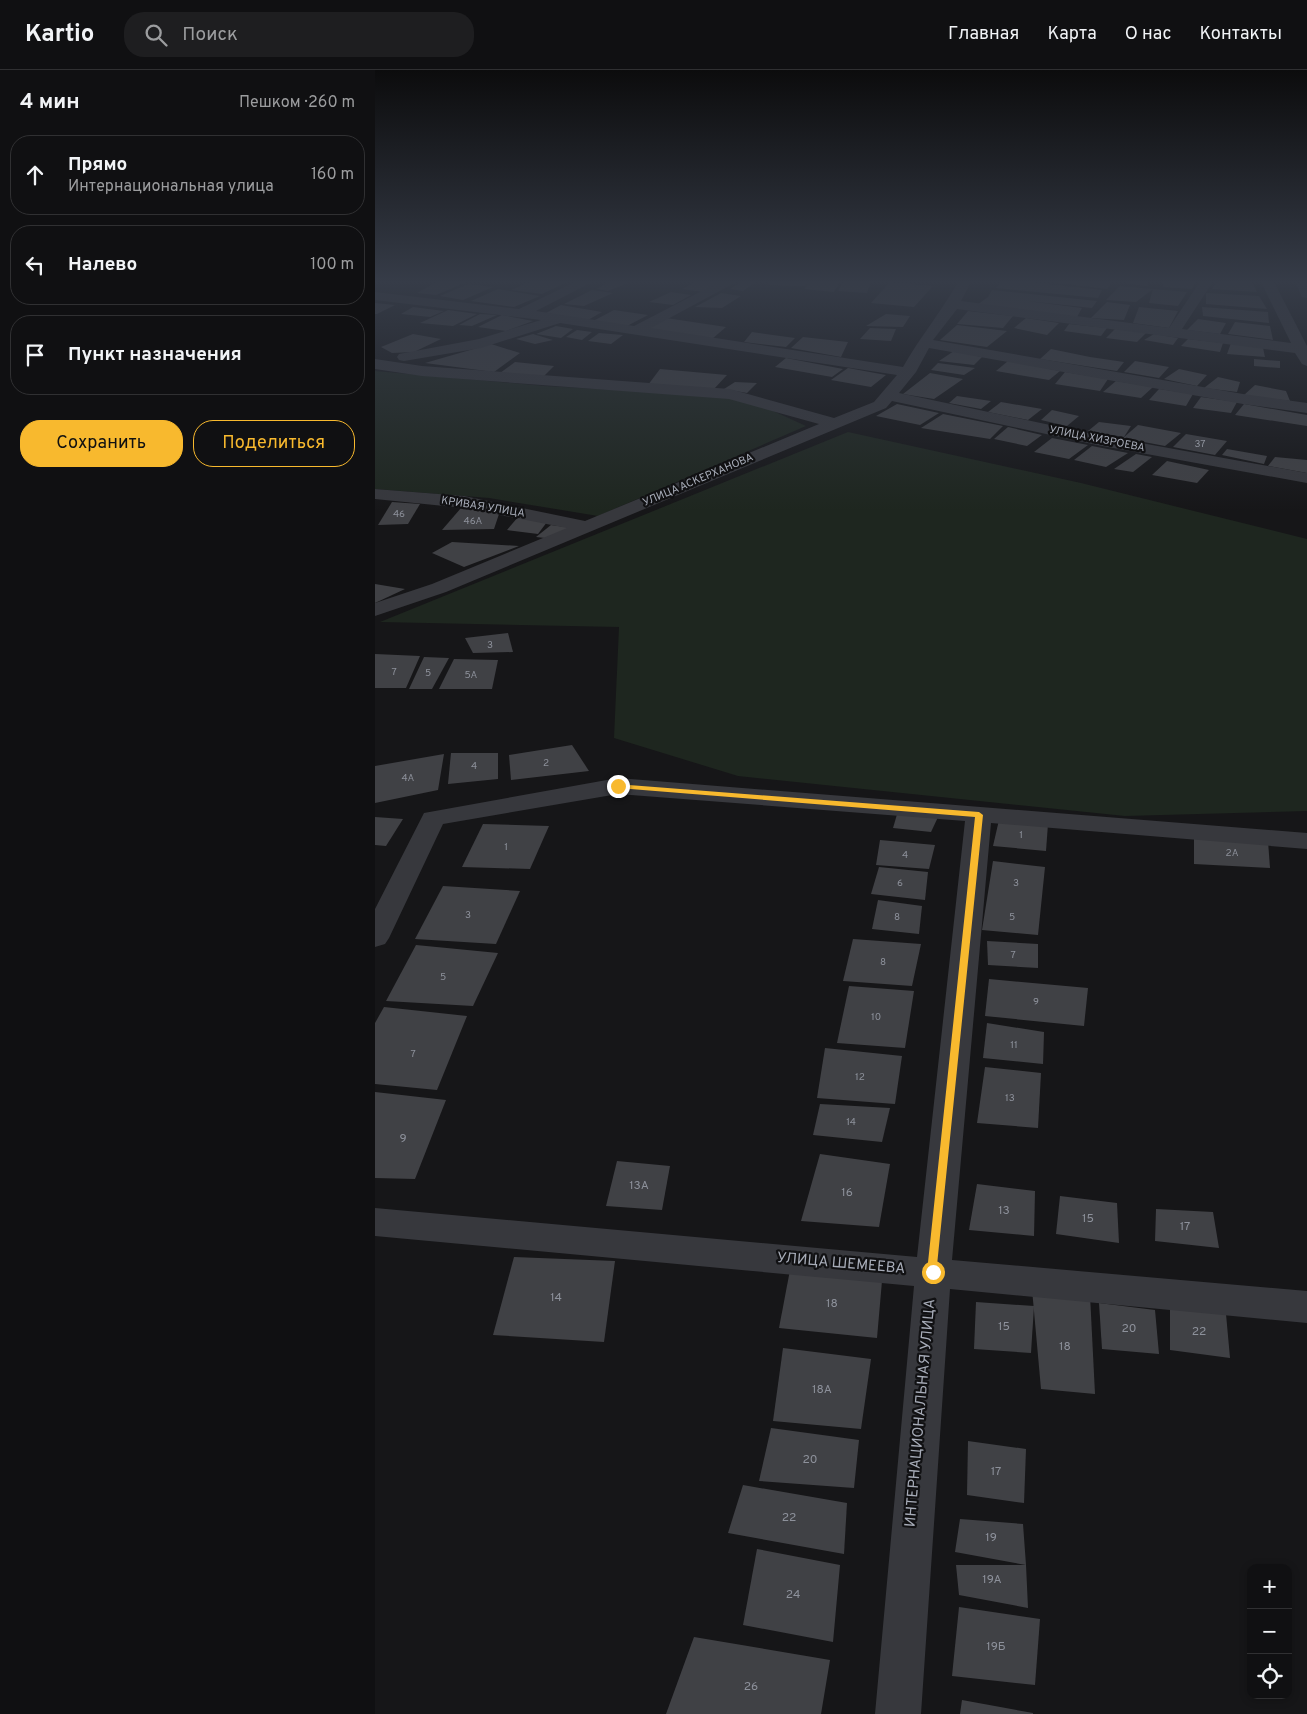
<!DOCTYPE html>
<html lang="ru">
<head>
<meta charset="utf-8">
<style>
  body { margin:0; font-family:Overpass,sans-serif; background:#1e1e20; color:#f1f3f6 }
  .controls { position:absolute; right:15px; bottom:15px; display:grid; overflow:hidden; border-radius:10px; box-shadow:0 2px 8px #0003 }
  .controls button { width:45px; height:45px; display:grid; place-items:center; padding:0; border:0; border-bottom:1px solid #303032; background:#101012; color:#f1f3f6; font:25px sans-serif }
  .stop { position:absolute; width:15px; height:15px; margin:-11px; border:4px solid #f8b92e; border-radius:50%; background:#fff }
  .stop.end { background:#f8b92e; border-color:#fff; box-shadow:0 1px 5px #0008 }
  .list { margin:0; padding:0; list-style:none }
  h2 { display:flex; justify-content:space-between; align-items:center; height:65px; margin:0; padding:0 20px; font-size:21px }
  h2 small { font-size:16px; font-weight:400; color:#9c9d9f }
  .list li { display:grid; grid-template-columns:32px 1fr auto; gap:15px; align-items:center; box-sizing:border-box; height:80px; margin:0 10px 10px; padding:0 10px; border:1px solid #303032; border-radius:20px }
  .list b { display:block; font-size:19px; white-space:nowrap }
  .list p { margin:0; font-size:16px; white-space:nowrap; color:#9c9d9f }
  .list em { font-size:16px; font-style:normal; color:#9c9d9f }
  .actions { display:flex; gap:10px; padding:15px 20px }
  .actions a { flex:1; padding:11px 0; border:1px solid #f8b92e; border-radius:20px; text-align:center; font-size:18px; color:#f8b92e }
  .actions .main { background:#f8b92e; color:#111 }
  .icon { flex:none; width:28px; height:28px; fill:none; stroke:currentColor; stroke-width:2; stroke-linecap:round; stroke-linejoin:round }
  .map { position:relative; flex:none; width:932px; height:1644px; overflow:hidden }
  header { display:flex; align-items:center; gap:30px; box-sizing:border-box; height:70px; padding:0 25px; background:#101012; border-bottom:1px solid #303032 }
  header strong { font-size:24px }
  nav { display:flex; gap:28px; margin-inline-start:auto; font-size:18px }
  .search { width:350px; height:45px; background:#1e1e20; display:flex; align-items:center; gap:12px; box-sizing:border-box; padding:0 18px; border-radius:20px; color:#9c9d9f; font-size:19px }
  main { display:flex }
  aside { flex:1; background:#101012 }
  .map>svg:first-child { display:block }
  .green { fill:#1e261f }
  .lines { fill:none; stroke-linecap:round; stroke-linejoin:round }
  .canal { fill:#2b343c; fill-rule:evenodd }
  .building { fill:#404145 }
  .minor { fill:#37383d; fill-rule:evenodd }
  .route { fill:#f8b92e }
  .labels { text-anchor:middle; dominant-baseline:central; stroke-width:4.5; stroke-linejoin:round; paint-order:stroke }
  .number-label { font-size:10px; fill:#8d919b }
  .far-street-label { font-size:11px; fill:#a7acb8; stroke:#111113 }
  .near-number-label { font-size:12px; fill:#8d919b }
  .near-street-label { font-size:15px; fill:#a7acb8; stroke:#111113 }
</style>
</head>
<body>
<header>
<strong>Kartio</strong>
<div class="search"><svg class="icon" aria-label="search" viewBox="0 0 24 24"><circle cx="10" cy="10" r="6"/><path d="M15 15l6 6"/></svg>Поиск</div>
<nav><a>Главная</a><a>Карта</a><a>О нас</a><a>Контакты</a></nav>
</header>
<main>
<aside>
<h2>4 мин<small>Пешком · 260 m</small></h2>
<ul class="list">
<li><svg class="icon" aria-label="ahead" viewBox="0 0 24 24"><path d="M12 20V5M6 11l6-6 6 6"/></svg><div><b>Прямо</b><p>Интернациональная улица</p></div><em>160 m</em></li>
<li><svg class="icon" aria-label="left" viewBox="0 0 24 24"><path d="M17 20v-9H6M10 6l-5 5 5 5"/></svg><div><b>Налево</b></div><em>100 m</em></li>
<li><svg class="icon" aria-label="arrive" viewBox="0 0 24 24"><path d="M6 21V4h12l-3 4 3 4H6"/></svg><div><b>Пункт назначения</b></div></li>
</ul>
<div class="actions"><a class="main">Сохранить</a><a>Поделиться</a></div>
</aside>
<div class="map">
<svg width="932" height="1644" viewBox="0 0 932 1644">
  <rect width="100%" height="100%" fill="#161618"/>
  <g class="green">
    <path d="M 0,301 L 169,316 L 367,327 L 431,356 L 223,446 L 114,428 L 0,419 Z"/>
    <path d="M 473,362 L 706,413 L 932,469 L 932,741 L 750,746 L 363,706 L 239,668 L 244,557 L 5,552 Z"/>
  </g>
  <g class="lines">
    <path class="canal" d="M 919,210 L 932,210 L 932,228 L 927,227 Z"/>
  </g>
  <g class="building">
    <path d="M 65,210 L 87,210 L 94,211 L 61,225 L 42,223 Z"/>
    <path d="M 159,210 L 189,210 L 194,211 L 167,224 L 136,220 Z"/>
    <path d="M 237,210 L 255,212 L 233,221 L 222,219 Z"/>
    <path d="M 324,210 L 348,210 L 328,222 L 307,219 Z"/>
    <path d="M 369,210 L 384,210 L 368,221 L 355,219 Z"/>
    <path d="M 396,210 L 436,210 L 430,216 L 393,215 Z"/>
    <path d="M 437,210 L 466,210 L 459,222 L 429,219 Z"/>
    <path d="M 469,210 L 481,210 L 496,212 L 492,223 L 463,221 Z"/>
    <path d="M 627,210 L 636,210 L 727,220 L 723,228 L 621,218 Z"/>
    <path d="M 659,210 L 739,210 L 732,219 Z"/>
    <path d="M 752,210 L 774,210 L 773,216 L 753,214 Z"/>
    <path d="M 786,210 L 821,210 L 817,219 L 789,217 Z"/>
    <path d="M 843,210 L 877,212 L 882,222 L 837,219 Z"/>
    <path d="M 515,212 L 558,216 L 539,237 L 496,233 Z"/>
    <path d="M 93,214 L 118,217 L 88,230 L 65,226 Z"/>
    <path d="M 745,216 L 778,219 L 761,232 L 731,230 Z"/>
    <path d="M 123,219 L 165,226 L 139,237 L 96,231 Z"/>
    <path d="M 778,219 L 812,222 L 803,236 L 774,233 Z"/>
    <path d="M 217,220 L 238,223 L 209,236 L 189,234 Z"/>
    <path d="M 617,220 L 722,231 L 717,238 L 652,231 L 707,238 L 702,247 L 602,235 L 613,227 Z"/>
    <path d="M 296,222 L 316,225 L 298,235 L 274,232 Z"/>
    <path d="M 346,223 L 366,226 L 347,238 L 320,237 Z"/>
    <path d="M 831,223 L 884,226 L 892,239 L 831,234 Z"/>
    <path d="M 732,232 L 755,235 L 749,250 L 716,248 Z"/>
    <path d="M 0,233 L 20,235 L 2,244 L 0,244 Z"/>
    <path d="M 186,235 L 227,242 L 213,250 L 171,243 Z"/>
    <path d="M 38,237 L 69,241 L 55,247 L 26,244 Z"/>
    <path d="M 764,237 L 803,241 L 794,258 L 758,253 Z"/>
    <path d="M 827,237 L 893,242 L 894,253 L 828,246 Z"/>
    <path d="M 73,240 L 102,244 L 78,256 L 45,253 Z"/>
    <path d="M 239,240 L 273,245 L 252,256 L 218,251 Z"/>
    <path d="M 593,241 L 638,246 L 628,258 L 582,254 Z"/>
    <path d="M 105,244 L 122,245 L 97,256 L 84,255 Z"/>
    <path d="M 511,244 L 535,246 L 528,257 L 491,256 Z"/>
    <path d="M 127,245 L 158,251 L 131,261 L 103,257 Z"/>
    <path d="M 291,248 L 351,257 L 337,269 L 272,259 Z"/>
    <path d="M 651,248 L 684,253 L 672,265 L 639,258 Z"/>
    <path d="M 823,249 L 851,253 L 845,264 L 812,260 Z"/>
    <path d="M 860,252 L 895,256 L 898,270 L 853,264 Z"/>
    <path d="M 694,254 L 732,258 L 726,266 L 689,261 Z"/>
    <path d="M 582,255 L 632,261 L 612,277 L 565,270 Z"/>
    <path d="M 181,256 L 198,259 L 186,268 L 161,264 Z"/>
    <path d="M 495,258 L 521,259 L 516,271 L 485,269 Z"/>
    <path d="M 741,258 L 772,262 L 762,272 L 731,268 Z"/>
    <path d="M 202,260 L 217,262 L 207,270 L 191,267 Z"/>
    <path d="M 377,262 L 420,268 L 411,277 L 369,272 Z"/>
    <path d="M 224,263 L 248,265 L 236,274 L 213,271 Z"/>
    <path d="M 38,264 L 66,269 L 39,282 L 17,283 L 6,277 Z"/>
    <path d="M 158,264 L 178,270 L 160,274 L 141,269 Z"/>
    <path d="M 779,264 L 803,268 L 798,275 L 769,270 Z"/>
    <path d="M 428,267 L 473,272 L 466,287 L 416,278 Z"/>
    <path d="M 813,269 L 848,273 L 845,282 L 806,276 Z"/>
    <path d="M 856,273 L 888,278 L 890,287 L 852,284 Z"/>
    <path d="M 116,274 L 145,283 L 119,302 L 50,293 Z"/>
    <path d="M 676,279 L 715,287 L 749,292 L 742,301 L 665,289 Z"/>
    <path d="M 579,281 L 607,287 L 599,295 L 564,291 Z"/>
    <path d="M 411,288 L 468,299 L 457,307 L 400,297 Z"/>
    <path d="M 879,289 L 905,291 L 905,298 L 879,296 Z"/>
    <path d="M 633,291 L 685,301 L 674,310 L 621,301 Z"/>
    <path d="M 760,291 L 794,297 L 784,308 L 749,302 Z"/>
    <path d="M 140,292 L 179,296 L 168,307 L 125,303 Z"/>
    <path d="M 563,293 L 600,298 L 589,305 L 556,300 Z"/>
    <path d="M 473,298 L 511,305 L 496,317 L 456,310 Z"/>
    <path d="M 285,299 L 352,305 L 338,320 L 273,315 Z"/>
    <path d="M 804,299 L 832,305 L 822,316 L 789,309 Z"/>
    <path d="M 690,302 L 733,309 L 725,321 L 680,314 Z"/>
    <path d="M 555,303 L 588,309 L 559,329 L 528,324 Z"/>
    <path d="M 843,307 L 865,312 L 862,322 L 829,318 Z"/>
    <path d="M 741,311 L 778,317 L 766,328 L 728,322 Z"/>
    <path d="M 360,312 L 382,313 L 372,323 L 349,319 Z"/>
    <path d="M 880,315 L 911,321 L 915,331 L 869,325 Z"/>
    <path d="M 784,319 L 818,324 L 811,336 L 774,330 Z"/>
    <path d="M 582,326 L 616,331 L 606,339 L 574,333 Z"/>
    <path d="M 826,327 L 862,332 L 856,343 L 818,338 Z"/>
    <path d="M 626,332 L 667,339 L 653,350 L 613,342 Z"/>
    <path d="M 522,334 L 564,343 L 545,355 L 501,346 Z"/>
    <path d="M 869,334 L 932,345 L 932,356 L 860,345 Z"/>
    <path d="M 677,340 L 704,346 L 692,356 L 666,350 Z"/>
    <path d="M 568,344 L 628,356 L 615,369 L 546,358 Z"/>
    <path d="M 724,352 L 756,356 L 749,367 L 713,361 Z"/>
    <path d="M 763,355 L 806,363 L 790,376 L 748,368 Z"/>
    <path d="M 633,357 L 667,365 L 652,376 L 619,369 Z"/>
    <path d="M 811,364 L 852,371 L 840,385 L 798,377 Z"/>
    <path d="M 677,368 L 713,375 L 694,389 L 659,382 Z"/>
    <path d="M 717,376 L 753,383 L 731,397 L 699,390 Z"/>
    <path d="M 852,379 L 892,386 L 889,394 L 847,385 Z"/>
    <path d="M 761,384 L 777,387 L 758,402 L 739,399 Z"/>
    <path d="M 900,387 L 932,390 L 932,403 L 893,396 Z"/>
    <path d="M 792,391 L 834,400 L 822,413 L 777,405 Z"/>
    <path d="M 17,432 L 45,434 L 33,454 L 3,455 Z"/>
    <path d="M 86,438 L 124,444 L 119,459 L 67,460 Z"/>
    <path d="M 143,447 L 172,452 L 163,464 L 132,460 Z"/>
    <path d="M 176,455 L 198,458 L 170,468 L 161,467 Z"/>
    <path d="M 77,472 L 144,476 L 89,497 L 57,483 Z"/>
    <path d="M 0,514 L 30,519 L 0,533 Z"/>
    <path d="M 133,563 L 138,582 L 98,583 L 90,568 Z"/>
    <path d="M 0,584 L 45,586 L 31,618 L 0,618 Z"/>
    <path d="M 49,587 L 74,588 L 57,619 L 34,619 Z"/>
    <path d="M 79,589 L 123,590 L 117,619 L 64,619 Z"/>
    <path d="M 197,675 L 214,701 L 136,710 L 134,685 Z"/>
    <path d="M 76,683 L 123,683 L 123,709 L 73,714 Z"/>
    <path d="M 69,684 L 63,720 L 0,733 L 0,696 Z"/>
    <path d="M 523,741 L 564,745 L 556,762 L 518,758 Z"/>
    <path d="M 0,747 L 28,749 L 11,776 L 0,775 Z"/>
    <path d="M 624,750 L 673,754 L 671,781 L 618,776 Z"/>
    <path d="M 108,754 L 174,756 L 155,799 L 87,797 Z"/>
    <path d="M 819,765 L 893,771 L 895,798 L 819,794 Z"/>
    <path d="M 505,770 L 560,775 L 554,799 L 501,795 Z"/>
    <path d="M 618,791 L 670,797 L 663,865 L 607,860 Z"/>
    <path d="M 504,797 L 553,802 L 550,830 L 496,824 Z"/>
    <path d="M 68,816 L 145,821 L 121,874 L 40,869 Z"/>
    <path d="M 503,830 L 547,836 L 544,864 L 497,859 Z"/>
    <path d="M 478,869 L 546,874 L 537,916 L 468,911 Z"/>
    <path d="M 612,871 L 663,874 L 663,898 L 613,895 Z"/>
    <path d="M 41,875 L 123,883 L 98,936 L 11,931 Z"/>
    <path d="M 614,909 L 713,918 L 709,956 L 610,946 Z"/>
    <path d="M 474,916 L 539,921 L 530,978 L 462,973 Z"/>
    <path d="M 9,937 L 92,946 L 62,1020 L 0,1014 L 0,953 Z"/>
    <path d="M 612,953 L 669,962 L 668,994 L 608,988 Z"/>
    <path d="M 450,978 L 527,986 L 520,1034 L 442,1028 Z"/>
    <path d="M 610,997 L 666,1003 L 663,1058 L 602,1053 Z"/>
    <path d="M 0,1022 L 71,1030 L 40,1109 L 0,1108 Z"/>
    <path d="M 445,1034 L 515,1038 L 507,1072 L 438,1065 Z"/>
    <path d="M 445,1084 L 515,1094 L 504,1157 L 426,1151 Z"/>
    <path d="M 242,1091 L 295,1096 L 287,1140 L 231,1136 Z"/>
    <path d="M 602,1114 L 660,1121 L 659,1166 L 594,1160 Z"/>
    <path d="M 685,1126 L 742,1133 L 744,1173 L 681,1164 Z"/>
    <path d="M 781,1139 L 838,1142 L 844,1178 L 780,1171 Z"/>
    <path d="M 139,1187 L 240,1191 L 229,1272 L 118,1265 Z"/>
    <path d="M 415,1200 L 507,1211 L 502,1268 L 404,1258 Z"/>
    <path d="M 657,1219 L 715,1225 L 720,1324 L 666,1319 Z"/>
    <path d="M 601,1232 L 659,1236 L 656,1283 L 599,1279 Z"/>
    <path d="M 724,1233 L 780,1240 L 784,1284 L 727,1279 Z"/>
    <path d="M 795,1239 L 851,1244 L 855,1288 L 795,1280 Z"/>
    <path d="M 408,1278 L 496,1289 L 486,1359 L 398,1351 Z"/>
    <path d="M 396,1358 L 484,1370 L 479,1418 L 384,1411 Z"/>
    <path d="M 593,1371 L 651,1379 L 649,1433 L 592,1425 Z"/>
    <path d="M 368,1415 L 472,1433 L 469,1484 L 353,1463 Z"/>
    <path d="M 585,1449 L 648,1454 L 651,1495 L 653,1538 L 584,1525 L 581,1495 L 651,1495 L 580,1482 Z"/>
    <path d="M 382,1479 L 465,1495 L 458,1572 L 368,1555 Z"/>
    <path d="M 584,1537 L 665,1549 L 660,1615 L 577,1606 Z"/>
    <path d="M 319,1567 L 455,1590 L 446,1644 L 291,1644 Z"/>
    <path d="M 587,1630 L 658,1643 L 658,1644 L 585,1644 Z"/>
  </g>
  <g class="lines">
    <g class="minor">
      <path d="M 204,210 L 221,210 L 161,241 L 259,256 L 348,210 L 365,210 L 276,258 L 528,297 C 545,267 567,241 584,210 L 597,210 L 586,231 L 794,258 L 826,210 L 839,210 L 807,259 L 916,273 L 885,210 L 898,210 L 932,276 L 932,296 L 927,294 L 920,283 L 582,239 L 558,270 L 868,324 L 932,333 L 932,343 L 868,334 L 554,278 L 541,302 L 524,323 L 722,365 L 932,403 L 932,413 L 722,375 L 517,331 L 511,338 L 71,522 L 0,546 L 0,533 L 57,514 L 192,458 L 89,438 L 0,429 L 0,419 L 89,426 L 210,451 L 444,354 L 354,329 L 47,306 L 0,299 L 0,289 L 47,296 L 355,319 L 459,348 L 499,332 L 522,305 L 185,253 L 106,278 L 29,291 L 24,290 L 22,287 L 24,284 L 104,269 L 166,250 L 0,230 L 0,222 L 144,239 Z"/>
      <path d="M 243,708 L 932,763 L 932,779 L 616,753 L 577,1190 L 932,1221 L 932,1253 L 575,1219 L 546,1644 L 500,1644 L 539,1216 L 0,1166 L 0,1138 L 542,1187 L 590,751 L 243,724 L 68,754 L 14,868 L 10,874 L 0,877 L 0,839 L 49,743 Z"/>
    </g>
  </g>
  <linearGradient id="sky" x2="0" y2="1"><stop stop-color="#0c0c0d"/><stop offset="0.48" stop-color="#363c48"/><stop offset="1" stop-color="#363c48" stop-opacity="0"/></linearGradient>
  <rect width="932" height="441" fill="url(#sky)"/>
  <path class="route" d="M 241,714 L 604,742 L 608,745 L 561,1205 L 558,1206 L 552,1202 L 600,747 L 243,718 L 239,716 Z"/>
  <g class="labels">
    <g class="number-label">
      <text x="825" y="374">37</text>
      <text x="24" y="444">46</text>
      <text x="98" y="451">46А</text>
      <text x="115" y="575">3</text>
      <text x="19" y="602">7</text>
      <text x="53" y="603">5</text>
      <text x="96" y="605">5А</text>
      <text x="171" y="693">2</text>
      <text x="99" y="696">4</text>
      <text x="33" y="708">4А</text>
      <text x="646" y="765">1</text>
      <text x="131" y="777">1</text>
      <text x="857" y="783">2А</text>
      <text x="530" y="785">4</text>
      <text x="525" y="813">6</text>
      <text x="641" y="813">3</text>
      <text x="93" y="845">3</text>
      <text x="522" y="847">8</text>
      <text x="637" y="847">5</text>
      <text x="638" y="885">7</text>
      <text x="508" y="892">8</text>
      <text x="68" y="907">5</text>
      <text x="661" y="932">9</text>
      <text x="501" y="947">10</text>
      <text x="639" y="975">11</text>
      <text x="38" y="984">7</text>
      <text x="485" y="1007">12</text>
      <text x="635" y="1028">13</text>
      <text x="476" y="1052">14</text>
    </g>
    <g class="far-street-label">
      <text transform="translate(722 369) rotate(11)">УЛИЦА ХИЗРОЕВА</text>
      <text transform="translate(323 410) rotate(-23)">УЛИЦА АСКЕРХАНОВА</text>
      <text transform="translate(108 437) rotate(9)">КРИВАЯ УЛИЦА</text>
    </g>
    <g class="near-number-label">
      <text x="28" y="1069">9</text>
      <text x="264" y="1116">13А</text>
      <text x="472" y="1123">16</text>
      <text x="629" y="1141">13</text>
      <text x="713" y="1149">15</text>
      <text x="810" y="1157">17</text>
      <text x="181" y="1228">14</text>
      <text x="457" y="1234">18</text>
      <text x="629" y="1257">15</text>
      <text x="754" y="1259">20</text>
      <text x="824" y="1262">22</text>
      <text x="690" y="1277">18</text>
      <text x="447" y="1320">18А</text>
      <text x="435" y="1390">20</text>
      <text x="621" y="1402">17</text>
      <text x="414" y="1448">22</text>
      <text x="616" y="1468">19</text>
      <text x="617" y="1510">19А</text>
      <text x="418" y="1525">24</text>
      <text x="621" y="1577">19Б</text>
      <text x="376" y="1617">26</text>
    </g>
    <g class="near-street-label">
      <text transform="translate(466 1194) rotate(5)">УЛИЦА ШЕМЕЕВА</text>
      <text transform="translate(546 1343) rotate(-85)">ИНТЕРНАЦИОНАЛЬНАЯ УЛИЦА</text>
    </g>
  </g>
</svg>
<div class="controls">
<button>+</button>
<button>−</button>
<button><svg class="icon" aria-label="locate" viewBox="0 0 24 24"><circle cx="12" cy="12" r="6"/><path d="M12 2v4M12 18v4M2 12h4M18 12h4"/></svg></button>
</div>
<div class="stop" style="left:558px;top:1202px"></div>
<div class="stop end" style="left:243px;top:716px"></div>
</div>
</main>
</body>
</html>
